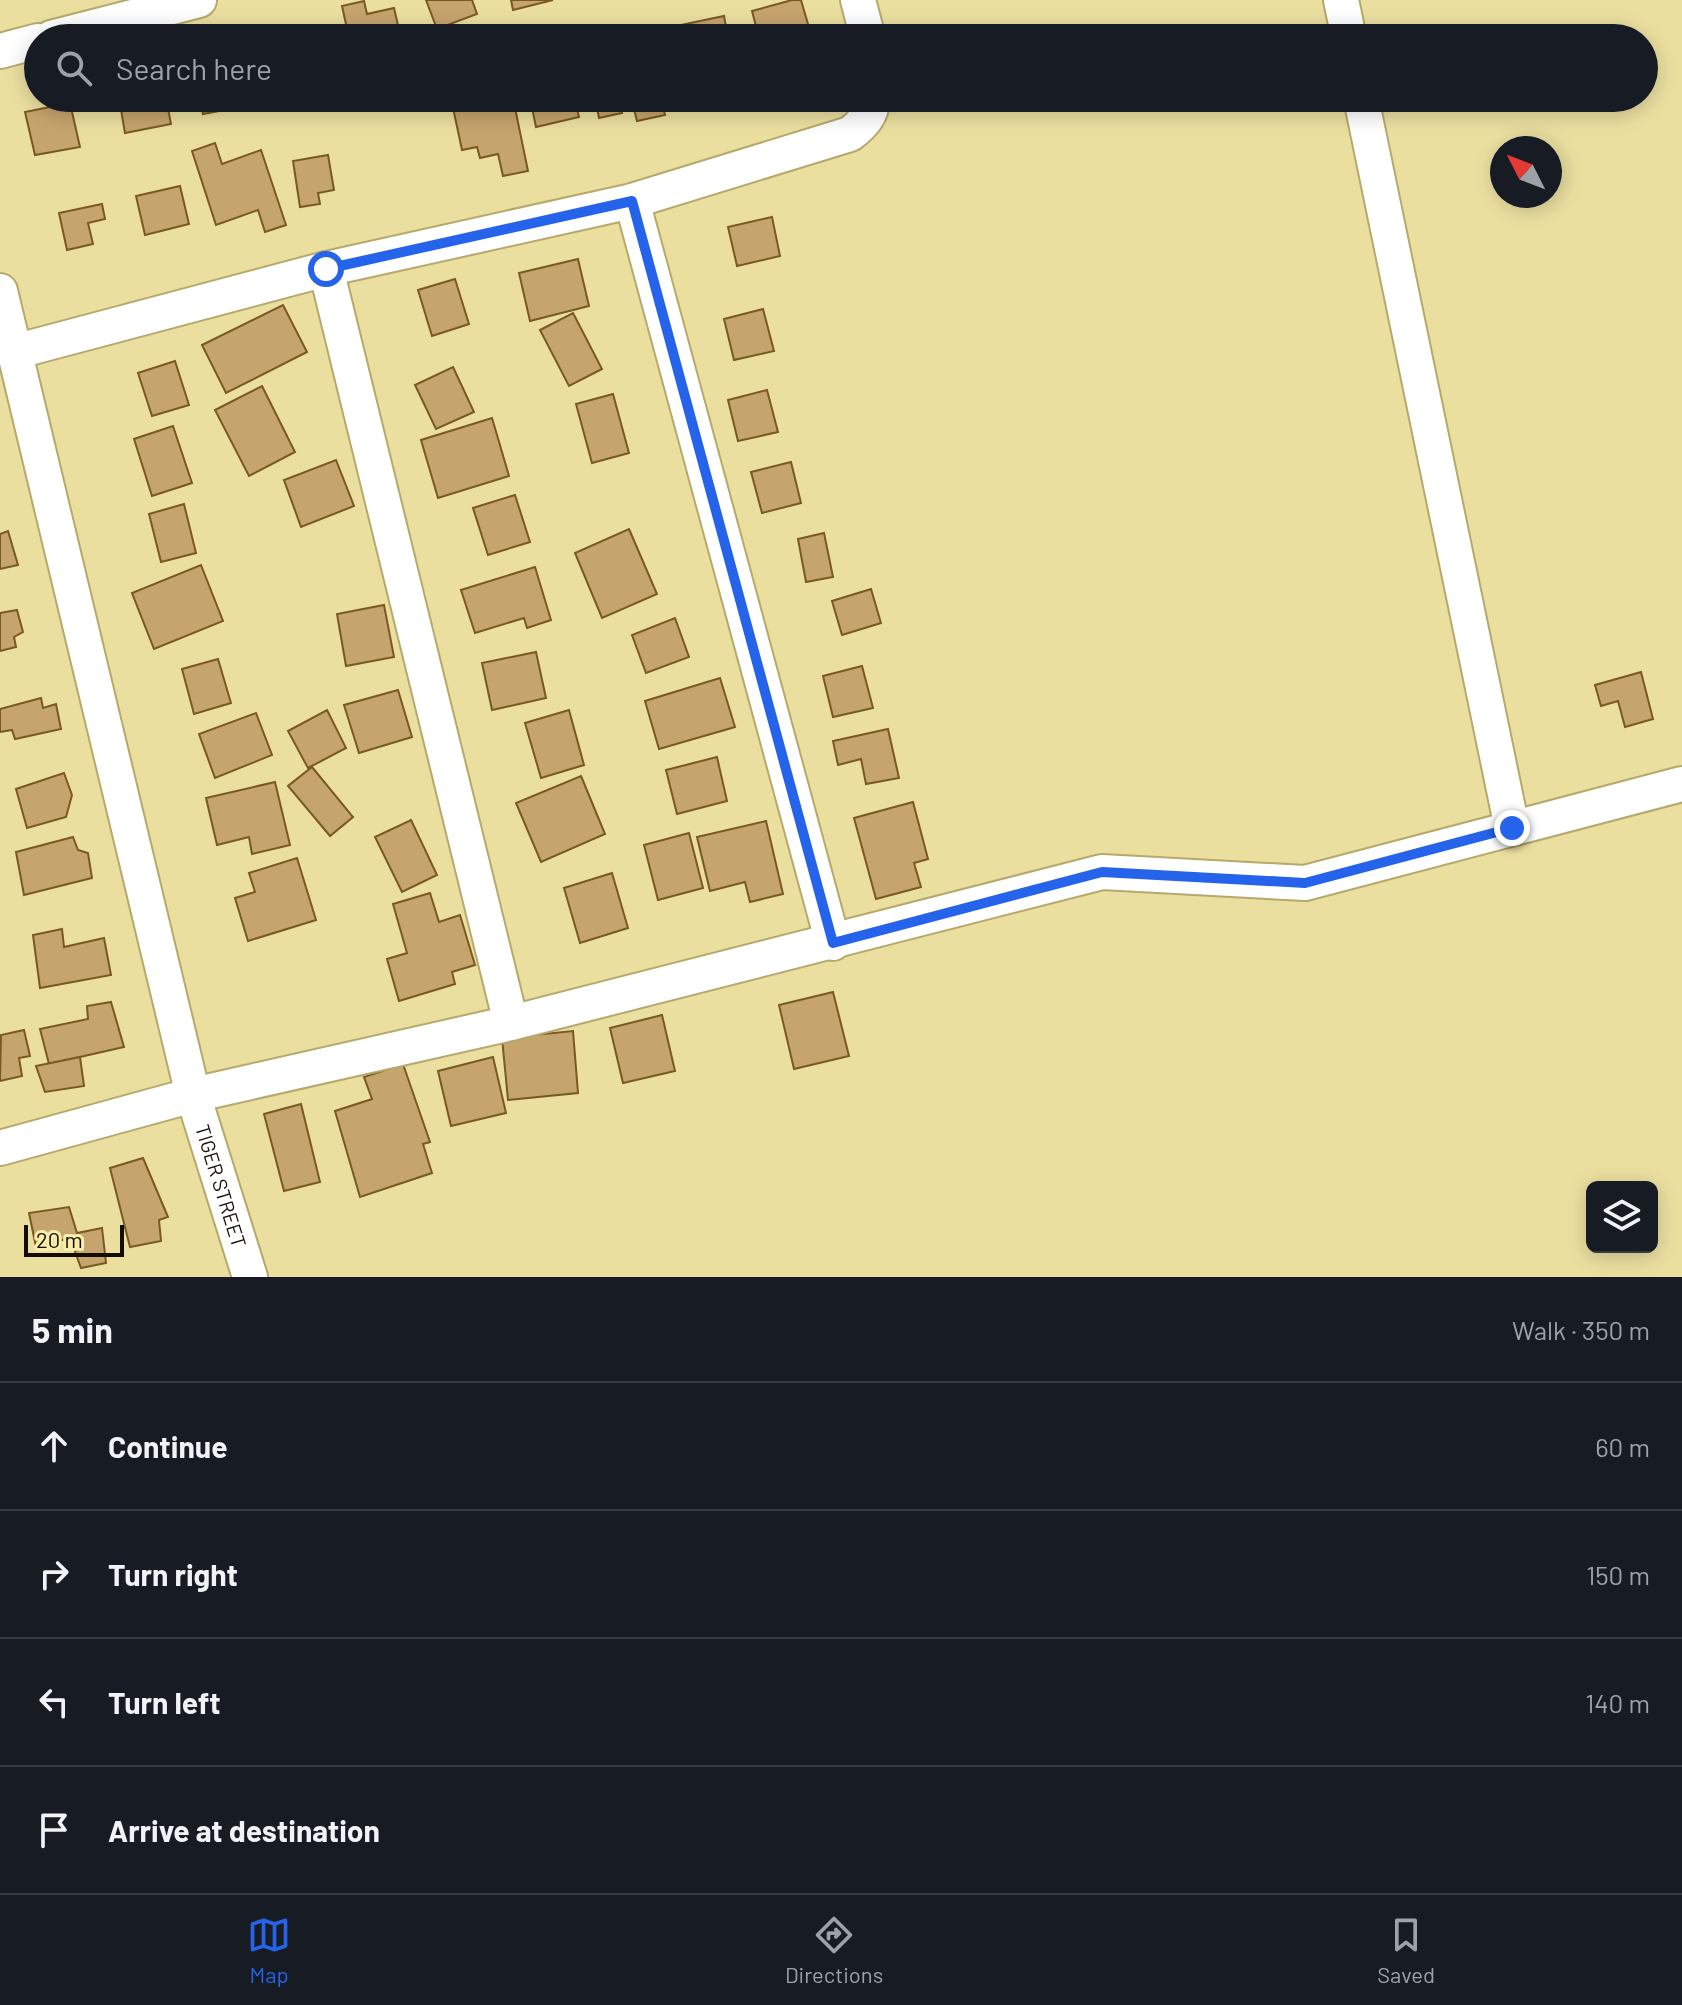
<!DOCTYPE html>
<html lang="en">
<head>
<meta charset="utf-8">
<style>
  body { margin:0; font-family:Barlow,sans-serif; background:#20242c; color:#f1f3f6 }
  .controls { position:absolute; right:24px; bottom:24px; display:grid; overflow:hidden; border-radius:12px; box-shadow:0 4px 20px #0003 }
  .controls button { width:72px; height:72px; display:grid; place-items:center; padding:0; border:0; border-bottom:2px solid #363941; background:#171b24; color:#f1f3f6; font:40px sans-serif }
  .compass { position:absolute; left:1490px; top:136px; width:72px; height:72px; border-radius:50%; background:#171b24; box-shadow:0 4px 20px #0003; rotate:312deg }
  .scale { position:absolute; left:24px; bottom:20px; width:100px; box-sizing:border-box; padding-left:8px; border:4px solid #120d00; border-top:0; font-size:22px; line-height:28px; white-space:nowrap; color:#120d00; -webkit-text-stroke:6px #f9edac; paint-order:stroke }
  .stop { position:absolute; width:24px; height:24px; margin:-18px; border:6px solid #2563eb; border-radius:50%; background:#fff }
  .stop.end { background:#2563eb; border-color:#fff; box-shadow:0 2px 8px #0008 }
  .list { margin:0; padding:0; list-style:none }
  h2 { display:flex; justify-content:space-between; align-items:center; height:104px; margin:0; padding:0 32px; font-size:34px }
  h2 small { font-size:26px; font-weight:400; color:#9ea1a6 }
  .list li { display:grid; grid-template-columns:52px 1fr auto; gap:24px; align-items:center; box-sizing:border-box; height:128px; padding:0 32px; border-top:2px solid #363941 }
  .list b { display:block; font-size:30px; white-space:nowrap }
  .list em { font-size:26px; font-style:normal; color:#9ea1a6 }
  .icon { flex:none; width:44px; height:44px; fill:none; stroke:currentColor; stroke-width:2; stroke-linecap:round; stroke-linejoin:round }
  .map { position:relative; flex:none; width:1682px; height:1277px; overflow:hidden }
  .search { position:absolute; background:#171b24; box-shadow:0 4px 20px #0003; left:24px; right:24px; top:24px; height:88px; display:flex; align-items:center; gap:20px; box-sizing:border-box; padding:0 28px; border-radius:44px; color:#9ea1a6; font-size:30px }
  .sheet { height:616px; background:#171b24 }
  nav { display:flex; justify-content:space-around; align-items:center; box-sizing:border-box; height:112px; border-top:2px solid #363941; background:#171b24; font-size:22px; color:#9ea1a6 }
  nav a { display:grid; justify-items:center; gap:4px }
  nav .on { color:#2563eb }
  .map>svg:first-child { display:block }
  .building { fill:#c6a46d; stroke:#795922; stroke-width:2 }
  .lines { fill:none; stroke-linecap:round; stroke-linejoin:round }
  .minor-casing { stroke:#b5a96b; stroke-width:38 }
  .minor { stroke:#fff; stroke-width:34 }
  .route { stroke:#2563eb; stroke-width:10 }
  .labels { text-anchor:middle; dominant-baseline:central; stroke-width:8; stroke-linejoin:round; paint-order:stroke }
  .street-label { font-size:20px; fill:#120d00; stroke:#f9edac }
</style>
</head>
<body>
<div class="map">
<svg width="1682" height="1277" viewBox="0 0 1682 1277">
  <rect width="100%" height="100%" fill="#ebdfa0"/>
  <g class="building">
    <path d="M 426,0 L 472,0 L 477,14 L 437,29 Z"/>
    <path d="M 511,0 L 553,0 L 513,10 Z"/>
    <path d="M 792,0 L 801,0 L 812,38 L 759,38 L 752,11 Z"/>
    <path d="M 364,1 L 367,14 L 394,8 L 401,38 L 349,38 L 342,6 Z"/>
    <path d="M 724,16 L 728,38 L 679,38 L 676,26 Z"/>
    <path d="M 119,98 L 166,98 L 171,124 L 125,133 Z"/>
    <path d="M 200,98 L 250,98 L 251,105 L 203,114 Z"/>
    <path d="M 478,98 L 513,98 L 528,171 L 503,176 L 498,154 L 480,158 L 477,147 L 462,150 L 452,103 Z"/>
    <path d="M 530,98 L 574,98 L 579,117 L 536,127 Z"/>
    <path d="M 595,98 L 661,98 L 665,115 L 637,121 L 632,101 L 620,103 L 622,113 L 599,118 Z"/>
    <path d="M 70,103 L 80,147 L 35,155 L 25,112 Z"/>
    <path d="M 215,143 L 222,164 L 261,150 L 286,225 L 265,232 L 258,210 L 216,225 L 192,151 Z"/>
    <path d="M 328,155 L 334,190 L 318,193 L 320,204 L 300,207 L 293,161 Z"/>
    <path d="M 180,186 L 189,224 L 145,235 L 136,196 Z"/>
    <path d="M 102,204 L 105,219 L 88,223 L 93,244 L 67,250 L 59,213 Z"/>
    <path d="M 772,217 L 780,256 L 737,266 L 728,227 Z"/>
    <path d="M 578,259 L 589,306 L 530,321 L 519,273 Z"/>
    <path d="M 455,279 L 469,324 L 432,336 L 418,290 Z"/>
    <path d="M 283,305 L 307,352 L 226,393 L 202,345 Z"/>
    <path d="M 763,309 L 774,351 L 734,360 L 724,319 Z"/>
    <path d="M 573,313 L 602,369 L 569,386 L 540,330 Z"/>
    <path d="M 175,361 L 189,405 L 152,416 L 138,373 Z"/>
    <path d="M 453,367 L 474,412 L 436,429 L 415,385 Z"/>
    <path d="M 262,386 L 295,452 L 249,476 L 215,410 Z"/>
    <path d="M 767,390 L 778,432 L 738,441 L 728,400 Z"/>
    <path d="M 613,394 L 629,453 L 592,463 L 576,404 Z"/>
    <path d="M 492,418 L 509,476 L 438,498 L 421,440 Z"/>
    <path d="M 173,426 L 192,483 L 152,496 L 134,439 Z"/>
    <path d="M 336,460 L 354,506 L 301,527 L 284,480 Z"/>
    <path d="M 791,462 L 801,503 L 762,513 L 751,472 Z"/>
    <path d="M 515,495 L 530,542 L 488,555 L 473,508 Z"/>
    <path d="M 184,504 L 196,553 L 161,562 L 149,514 Z"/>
    <path d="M 629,529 L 657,594 L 602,618 L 575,553 Z"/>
    <path d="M 8,531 L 18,565 L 0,569 L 0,534 Z"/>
    <path d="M 824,533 L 833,577 L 806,582 L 798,539 Z"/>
    <path d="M 201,565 L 223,621 L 154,649 L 132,593 Z"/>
    <path d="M 535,567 L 551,620 L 527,628 L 524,618 L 475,633 L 461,590 Z"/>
    <path d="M 871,589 L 881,623 L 842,635 L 832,601 Z"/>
    <path d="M 384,605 L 394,657 L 346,666 L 337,614 Z"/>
    <path d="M 17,610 L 23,632 L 14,637 L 16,647 L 0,651 L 0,613 Z"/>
    <path d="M 675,618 L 689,657 L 646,673 L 632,635 Z"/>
    <path d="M 536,652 L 546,698 L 492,710 L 482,663 Z"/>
    <path d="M 218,659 L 231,703 L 194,714 L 182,669 Z"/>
    <path d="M 862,666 L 873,708 L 833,717 L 823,676 Z"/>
    <path d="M 1641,672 L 1653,719 L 1625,727 L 1618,701 L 1601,706 L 1595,685 Z"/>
    <path d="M 720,678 L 735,727 L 659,749 L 645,701 Z"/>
    <path d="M 398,690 L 412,737 L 359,753 L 344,705 Z"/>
    <path d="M 41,698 L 43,708 L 56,704 L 61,729 L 15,739 L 12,730 L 0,732 L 0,709 Z"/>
    <path d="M 327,710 L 346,748 L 308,768 L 288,731 Z"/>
    <path d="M 569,710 L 584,765 L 541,778 L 525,723 Z"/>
    <path d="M 256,713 L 272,755 L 215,778 L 199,734 Z"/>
    <path d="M 888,729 L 899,778 L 866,784 L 861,759 L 838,765 L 833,741 Z"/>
    <path d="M 717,757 L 727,801 L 677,814 L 666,770 Z"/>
    <path d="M 312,767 L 353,817 L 330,836 L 288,786 Z"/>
    <path d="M 64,773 L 72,795 L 66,817 L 27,828 L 16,789 Z"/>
    <path d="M 581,776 L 605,834 L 541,862 L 516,803 Z"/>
    <path d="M 275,782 L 290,845 L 252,854 L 249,837 L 217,845 L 206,798 Z"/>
    <path d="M 913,802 L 928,859 L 914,863 L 921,887 L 876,899 L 854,818 Z"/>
    <path d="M 411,820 L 437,875 L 402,892 L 375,837 Z"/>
    <path d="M 766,821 L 783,894 L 750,902 L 745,882 L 710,891 L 697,837 Z"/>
    <path d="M 689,833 L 703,888 L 658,900 L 644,845 Z"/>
    <path d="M 73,837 L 78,850 L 88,853 L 92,878 L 24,895 L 16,852 Z"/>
    <path d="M 297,858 L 316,920 L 248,941 L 235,898 L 255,892 L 249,873 Z"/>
    <path d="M 612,873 L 628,928 L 580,943 L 564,888 Z"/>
    <path d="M 430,893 L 439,922 L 460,915 L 475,965 L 452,972 L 455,984 L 399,1001 L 387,959 L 407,953 L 393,904 Z"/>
    <path d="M 62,929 L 64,947 L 104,938 L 111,975 L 40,988 L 33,935 Z"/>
    <path d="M 833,992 L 849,1056 L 794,1069 L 779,1005 Z"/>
    <path d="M 111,1002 L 124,1047 L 49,1064 L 40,1029 L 88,1019 L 87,1006 Z"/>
    <path d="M 662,1015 L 675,1071 L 623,1083 L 610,1028 Z"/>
    <path d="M 24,1030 L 30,1056 L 19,1058 L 22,1076 L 0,1081 L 1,1035 Z"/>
    <path d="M 573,1031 L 578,1093 L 508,1100 L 502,1038 Z"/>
    <path d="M 80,1057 L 84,1086 L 45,1092 L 36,1066 Z"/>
    <path d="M 493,1057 L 506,1113 L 451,1126 L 438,1071 Z"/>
    <path d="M 403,1064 L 430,1142 L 423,1144 L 432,1173 L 360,1197 L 335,1111 L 372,1099 L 364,1077 Z"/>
    <path d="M 301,1104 L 320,1182 L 284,1191 L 264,1114 Z"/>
    <path d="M 143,1158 L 168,1217 L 159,1220 L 161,1241 L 130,1247 L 110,1168 Z"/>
    <path d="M 69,1207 L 77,1233 L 102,1228 L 106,1263 L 81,1268 L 70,1238 L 36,1247 L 29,1213 Z"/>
  </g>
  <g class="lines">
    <defs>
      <g id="minor">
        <path d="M 858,0 L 868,38"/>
        <path d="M 1341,0 L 1349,38"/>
        <path d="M 51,38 L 199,0"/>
        <path d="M 0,51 L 38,41"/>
        <path d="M 1361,98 L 1512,828"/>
        <path d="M 632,201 L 833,943"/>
        <path d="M 326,269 L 511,1023"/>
        <path id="s1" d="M 0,291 L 193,1095 L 250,1277"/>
        <path d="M 14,352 L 326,269 L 632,201 L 850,134 C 862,125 873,114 872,98"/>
        <path d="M 0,1148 L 193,1095 L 511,1023 L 1102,872 L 1305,883 L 1682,784"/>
      </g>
    </defs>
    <use href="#minor" class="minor-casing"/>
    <use href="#minor" class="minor"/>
  </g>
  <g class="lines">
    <path class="route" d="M 326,269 L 632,201 L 833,943 L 1102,872 L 1305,883 L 1512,828"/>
  </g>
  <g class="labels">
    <g class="street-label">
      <text stroke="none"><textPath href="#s1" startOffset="922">TIGER STREET</textPath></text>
    </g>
  </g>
</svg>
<div class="controls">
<button><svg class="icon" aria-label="layers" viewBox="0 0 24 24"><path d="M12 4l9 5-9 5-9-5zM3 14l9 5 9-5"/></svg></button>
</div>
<svg class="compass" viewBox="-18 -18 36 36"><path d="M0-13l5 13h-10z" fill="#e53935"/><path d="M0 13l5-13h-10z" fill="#9ea1a6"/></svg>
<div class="scale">20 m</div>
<div class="stop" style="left:326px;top:269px"></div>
<div class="stop end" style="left:1512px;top:828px"></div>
<div class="search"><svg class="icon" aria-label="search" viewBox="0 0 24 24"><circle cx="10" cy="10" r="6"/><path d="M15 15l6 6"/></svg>Search here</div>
</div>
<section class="sheet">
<h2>5 min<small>Walk · 350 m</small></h2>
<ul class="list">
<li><svg class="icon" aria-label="ahead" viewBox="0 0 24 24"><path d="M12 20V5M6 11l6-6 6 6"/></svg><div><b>Continue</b></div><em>60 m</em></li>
<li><svg class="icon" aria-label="right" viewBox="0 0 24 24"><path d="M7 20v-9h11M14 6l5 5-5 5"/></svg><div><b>Turn right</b></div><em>150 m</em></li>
<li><svg class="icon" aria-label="left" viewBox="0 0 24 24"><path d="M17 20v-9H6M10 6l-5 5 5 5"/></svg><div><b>Turn left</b></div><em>140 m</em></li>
<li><svg class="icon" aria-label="arrive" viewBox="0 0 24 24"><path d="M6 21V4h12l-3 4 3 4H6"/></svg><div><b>Arrive at destination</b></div></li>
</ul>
</section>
<nav>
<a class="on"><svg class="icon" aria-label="map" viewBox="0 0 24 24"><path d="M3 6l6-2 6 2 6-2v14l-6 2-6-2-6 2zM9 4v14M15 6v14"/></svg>Map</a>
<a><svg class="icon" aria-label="directions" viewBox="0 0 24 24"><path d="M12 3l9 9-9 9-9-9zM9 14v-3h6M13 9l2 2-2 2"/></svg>Directions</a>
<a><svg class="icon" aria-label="saved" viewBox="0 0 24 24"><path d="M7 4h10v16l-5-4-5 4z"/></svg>Saved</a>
</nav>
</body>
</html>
